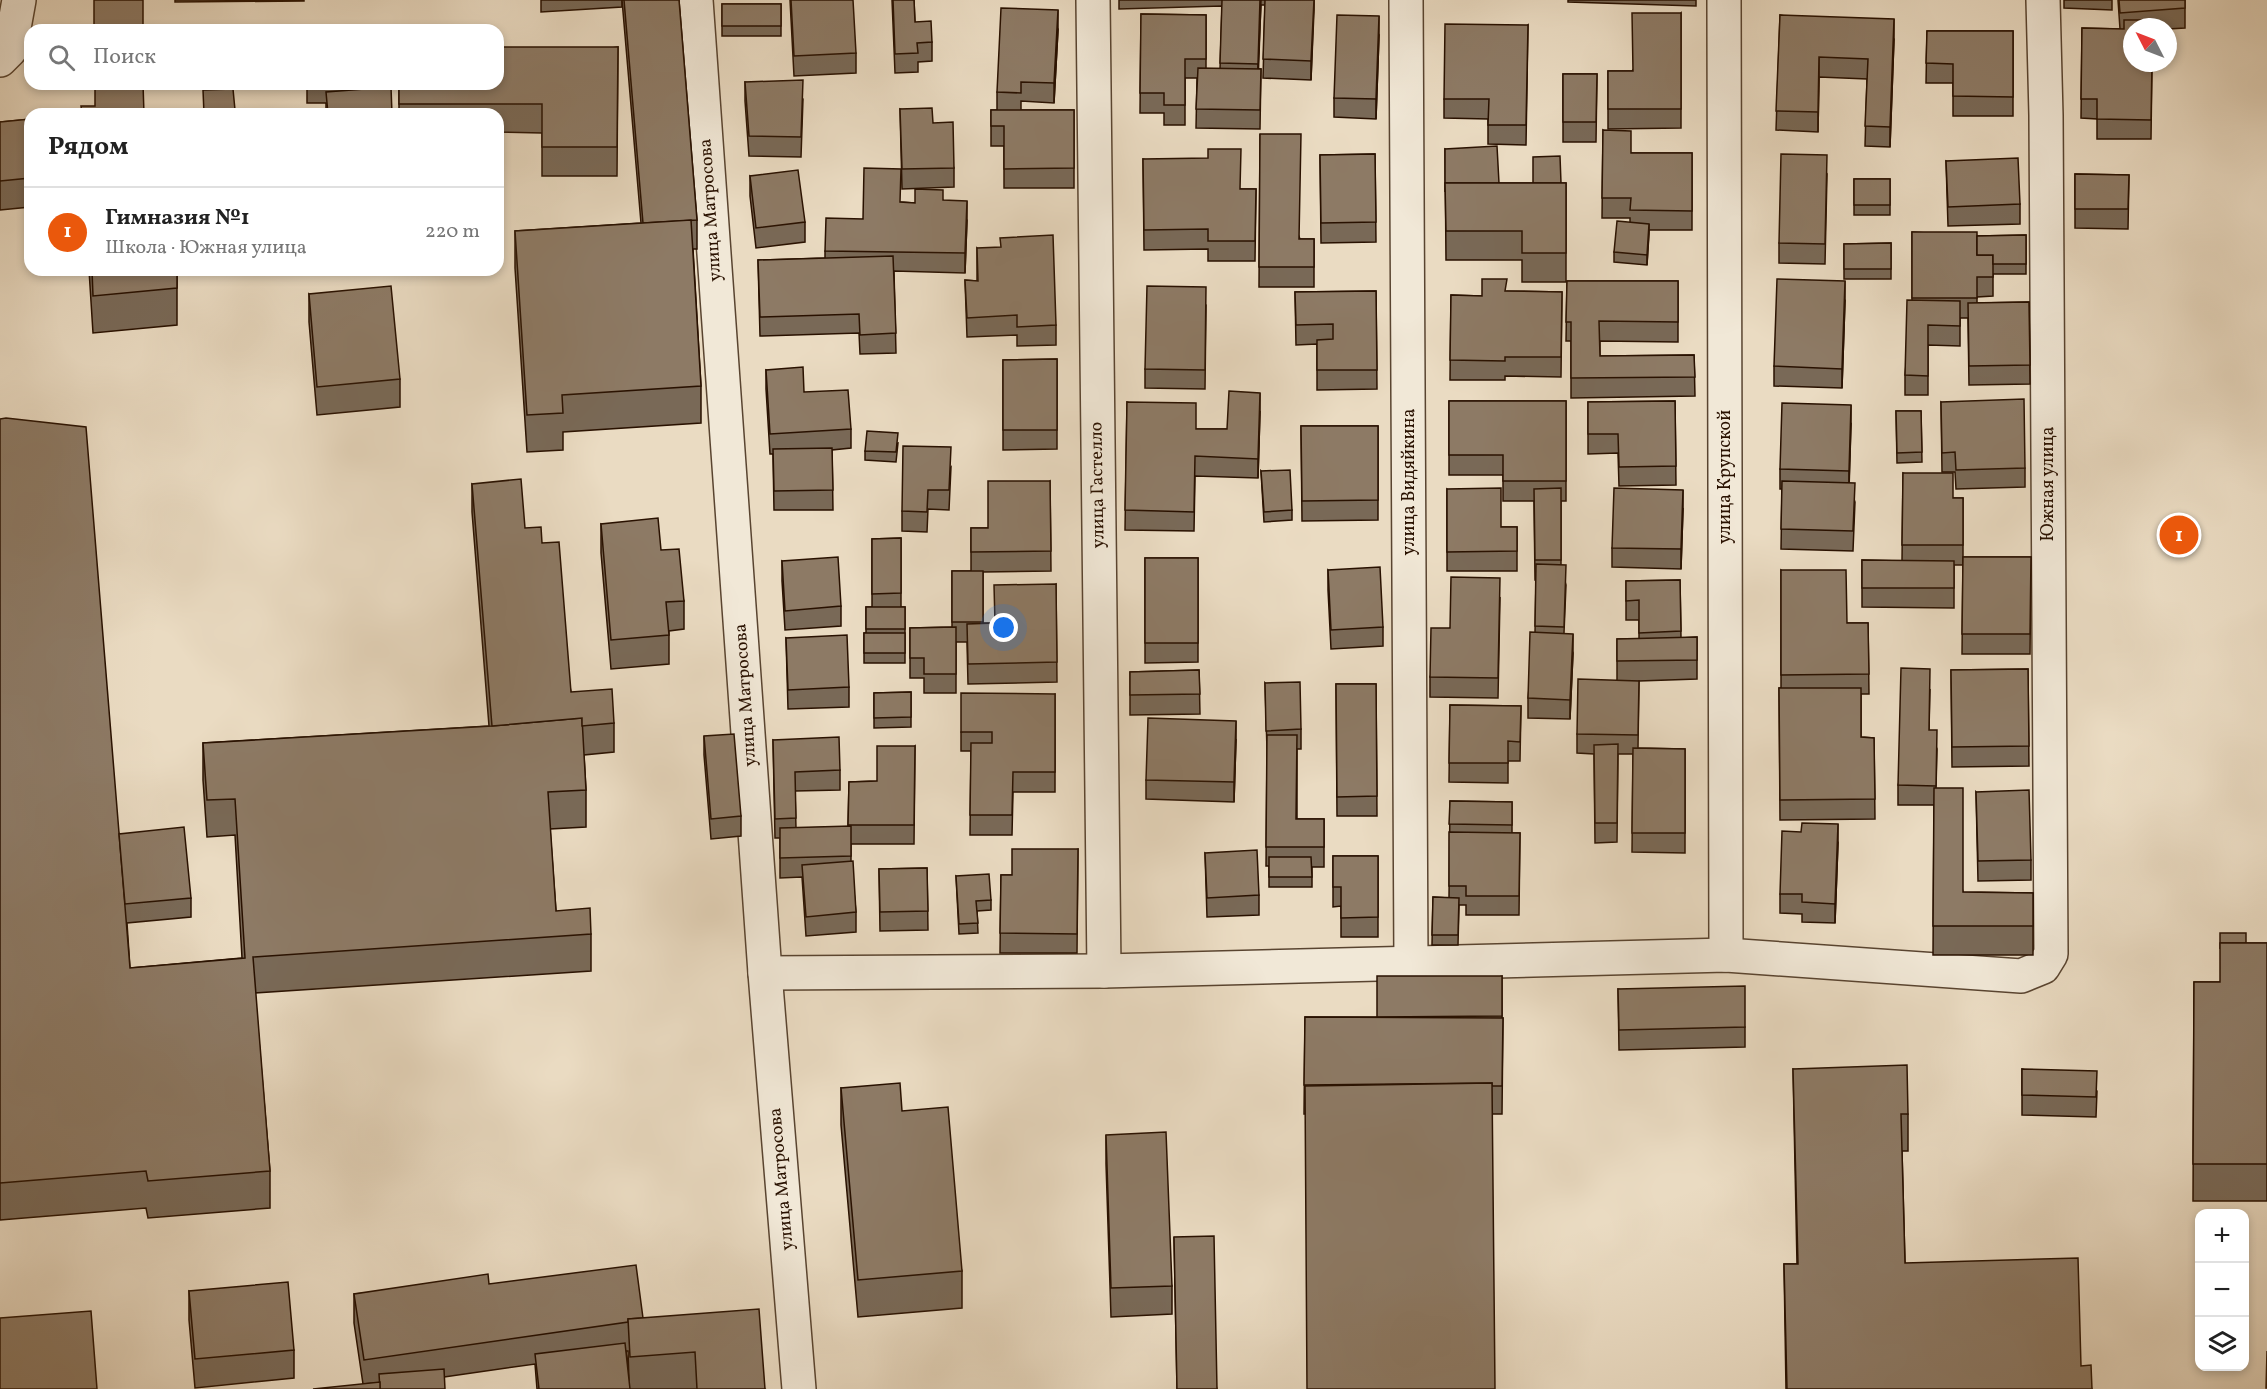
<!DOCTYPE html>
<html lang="ru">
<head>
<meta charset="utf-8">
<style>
  body { margin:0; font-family:Vollkorn,serif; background:#f2f2f2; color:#222 }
  .controls { position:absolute; right:18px; bottom:18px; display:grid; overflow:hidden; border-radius:12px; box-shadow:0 3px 9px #0003 }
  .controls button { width:54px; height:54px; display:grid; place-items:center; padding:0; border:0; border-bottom:2px solid #e0e0e0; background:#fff; color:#222; font:30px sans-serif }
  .compass { position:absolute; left:2123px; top:18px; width:54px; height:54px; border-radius:50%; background:#fff; box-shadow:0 3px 9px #0003; rotate:312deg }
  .you { position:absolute; left:1004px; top:628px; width:21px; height:21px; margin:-15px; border:4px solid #fff; border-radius:50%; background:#1a73e8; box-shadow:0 0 0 9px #1a73e833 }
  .badge { display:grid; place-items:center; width:39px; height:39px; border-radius:50%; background:#ea580c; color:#fff; font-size:20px; font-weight:700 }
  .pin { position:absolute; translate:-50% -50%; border:3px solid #fff; box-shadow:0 2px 6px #0006 }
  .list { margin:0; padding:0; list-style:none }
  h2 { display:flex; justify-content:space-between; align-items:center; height:78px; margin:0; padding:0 24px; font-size:26px }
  h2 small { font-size:20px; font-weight:400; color:#767676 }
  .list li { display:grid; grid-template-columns:39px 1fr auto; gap:18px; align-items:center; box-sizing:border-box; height:90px; padding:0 24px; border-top:2px solid #e0e0e0 }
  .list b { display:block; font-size:22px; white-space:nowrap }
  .list p { margin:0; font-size:20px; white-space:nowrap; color:#767676 }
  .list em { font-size:20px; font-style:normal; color:#767676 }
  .icon { flex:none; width:33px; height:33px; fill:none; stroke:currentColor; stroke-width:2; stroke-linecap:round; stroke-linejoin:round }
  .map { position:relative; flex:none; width:2267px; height:1389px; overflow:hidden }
  .search { position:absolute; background:#fff; box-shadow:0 3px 9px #0003; left:24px; top:24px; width:480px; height:66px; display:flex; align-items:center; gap:15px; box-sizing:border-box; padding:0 21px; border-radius:18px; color:#767676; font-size:22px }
  .panel { position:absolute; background:#fff; box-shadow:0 3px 9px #0003; left:24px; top:108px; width:480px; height:168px; border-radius:18px }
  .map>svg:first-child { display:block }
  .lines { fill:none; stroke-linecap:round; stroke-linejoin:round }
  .minor-casing { stroke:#594430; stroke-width:36 }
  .minor { stroke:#f1e8d7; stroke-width:33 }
  .wall { fill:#796957; stroke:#291100; stroke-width:1.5; fill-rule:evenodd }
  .shaded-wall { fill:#635547; stroke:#291100; stroke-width:1.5 }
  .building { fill:#8d7a65; stroke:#291100; stroke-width:1.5 }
  .labels { text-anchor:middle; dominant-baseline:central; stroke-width:4.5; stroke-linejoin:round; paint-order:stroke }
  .street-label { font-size:18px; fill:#291100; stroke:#f1e8d7 }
</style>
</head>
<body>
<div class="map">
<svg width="2267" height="1389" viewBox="0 0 2267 1389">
  <rect width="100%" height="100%" fill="#eadbc2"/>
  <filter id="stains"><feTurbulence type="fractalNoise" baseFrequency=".00333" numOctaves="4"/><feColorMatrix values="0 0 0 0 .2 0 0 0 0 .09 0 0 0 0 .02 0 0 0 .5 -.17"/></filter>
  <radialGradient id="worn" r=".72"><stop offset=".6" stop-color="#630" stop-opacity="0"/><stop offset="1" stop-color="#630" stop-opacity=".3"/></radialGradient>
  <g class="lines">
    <defs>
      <g id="minor">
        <path d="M 696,0 L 765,973 L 799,1389"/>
        <path d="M 1093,0 L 1104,971"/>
        <path d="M 1406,0 L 1411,964"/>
        <path d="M 1724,0 L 1726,955"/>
        <path d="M 0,60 L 10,50 L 19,0"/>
        <path d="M 765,973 L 1104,971 L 1726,955 L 2021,976 L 2043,967 L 2051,954 L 2046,115 L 2043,0"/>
      </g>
    </defs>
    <use href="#minor" class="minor-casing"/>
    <use href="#minor" class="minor"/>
  </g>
  <g class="wall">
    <path d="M 175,0 L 304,0 L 304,1 L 175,2 Z"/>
    <path d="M 541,0 L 622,0 L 622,7 L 541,12 Z"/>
    <path d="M 622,0 L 679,0 L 697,220 L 697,249 L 693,249 L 701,386 L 701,423 L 563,432 L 563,450 L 527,452 L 515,268 L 515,231 L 641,223 Z"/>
    <path d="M 790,0 L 856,53 L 856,73 L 794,76 Z"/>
    <path d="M 892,0 L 914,0 L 915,22 L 932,42 L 932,61 L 918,62 L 918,72 L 895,73 Z"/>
    <path d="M 1119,0 L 1314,0 L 1311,80 L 1263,78 L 1265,5 L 1261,5 L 1258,69 L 1261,69 L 1260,129 L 1196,128 L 1197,78 L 1185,78 L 1185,125 L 1164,125 L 1164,113 L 1140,113 L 1141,14 L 1206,15 L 1206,69 L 1220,69 L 1222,6 L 1119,9 Z"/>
    <path d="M 1568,0 L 1696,0 L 1696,6 L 1568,2 Z"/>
    <path d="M 2064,0 L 2112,0 L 2112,10 L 2064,8 Z"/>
    <path d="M 2118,0 L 2185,0 L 2185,28 L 2168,29 L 2168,27 L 2132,27 L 2152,63 L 2151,139 L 2097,139 L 2097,119 L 2081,118 L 2082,28 L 2120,29 Z"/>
    <rect x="722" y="4" width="59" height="32"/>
    <path d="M 1681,13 L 1681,128 L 1608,129 L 1608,71 L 1632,71 Z"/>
    <path d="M 1780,15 L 1894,39 L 1890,147 L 1865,146 L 1867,79 L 1819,77 L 1818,132 L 1776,130 Z"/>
    <path d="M 1528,25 L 1526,145 L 1488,144 L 1488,119 L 1444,118 L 1444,99 Z"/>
    <path d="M 1058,30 L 1054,103 L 1021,101 L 1021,110 L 1074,110 L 1074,188 L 1004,188 L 1004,146 L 991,146 L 991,110 L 997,110 L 997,92 Z"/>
    <path d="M 1927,31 L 2013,31 L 2013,116 L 1953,116 L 1953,83 L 1926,83 Z"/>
    <path d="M 1379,36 L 1376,119 L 1334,117 L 1334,98 Z"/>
    <path d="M 618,47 L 617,176 L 542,176 L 542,133 L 498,132 L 498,114 L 399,114 L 399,84 Z"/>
    <path d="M 1563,74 L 1597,74 L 1596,142 L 1563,142 Z"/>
    <path d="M 745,82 L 803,99 L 801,157 L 749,156 L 745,101 Z"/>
    <path d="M 307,84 L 366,84 L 366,89 L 392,114 L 326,114 L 326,103 L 307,103 Z"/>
    <path d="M 900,109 L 933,123 L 954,168 L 954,187 L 902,189 Z"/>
    <path d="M 30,119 L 30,207 L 0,210 L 0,122 Z"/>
    <path d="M 1603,130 L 1631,153 L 1692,153 L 1692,230 L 1649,230 L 1647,265 L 1614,262 L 1614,252 L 1630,222 L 1630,218 L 1602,218 Z"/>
    <path d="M 1260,134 L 1300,239 L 1314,239 L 1314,287 L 1259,287 Z"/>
    <path d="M 1445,149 L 1499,183 L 1566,183 L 1566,282 L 1522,282 L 1522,260 L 1446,260 Z"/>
    <path d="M 1375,154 L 1376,242 L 1321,243 L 1320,155 Z"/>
    <path d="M 1143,159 L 1241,189 L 1256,189 L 1255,261 L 1208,261 L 1208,249 L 1144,250 Z"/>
    <path d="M 1946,161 L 2020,204 L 2020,224 L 1948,226 Z"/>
    <path d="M 2075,174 L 2129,175 L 2128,229 L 2075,228 Z"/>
    <path d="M 1827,175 L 1825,264 L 1779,263 L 1779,243 Z"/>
    <path d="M 750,176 L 805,222 L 805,242 L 756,248 L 750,196 Z"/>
    <rect x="1854" y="179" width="36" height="36"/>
    <path d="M 943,200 L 967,220 L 965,273 L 894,271 L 896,353 L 860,354 L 859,333 L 760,336 L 758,260 L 825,258 L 825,251 L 863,219 L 901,202 L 915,203 Z"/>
    <path d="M 1912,232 L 1977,236 L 2026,235 L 2026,274 L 1993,274 L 1993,296 L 1977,297 L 1977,303 L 2029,302 L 2030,384 L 1969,385 L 1968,318 L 1960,318 L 1960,346 L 1928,345 L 1928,395 L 1905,395 L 1905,375 L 1912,300 Z"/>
    <path d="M 1891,243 L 1891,279 L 1844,279 L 1844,244 Z"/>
    <path d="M 977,248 L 1056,325 L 1056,345 L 1017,346 L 1017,335 L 967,337 L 965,280 L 977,281 Z"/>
    <path d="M 89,270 L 177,270 L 177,325 L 93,333 Z"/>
    <path d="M 1567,281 L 1678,281 L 1678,342 L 1600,341 L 1600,356 L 1694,355 L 1695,396 L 1571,398 L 1571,341 L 1566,341 Z"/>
    <path d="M 1376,291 L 1377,389 L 1317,390 L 1317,344 L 1296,345 L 1295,292 Z"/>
    <path d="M 1507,291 L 1562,292 L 1561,377 L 1505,376 L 1505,380 L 1450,380 L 1451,295 L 1482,296 Z"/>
    <path d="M 309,294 L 400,379 L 400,407 L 317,415 L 309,322 Z"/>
    <path d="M 1845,301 L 1842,388 L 1774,386 L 1774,366 Z"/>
    <path d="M 1206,306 L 1205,389 L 1145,388 L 1145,369 Z"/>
    <path d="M 1057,359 L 1057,449 L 1003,450 L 1003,360 Z"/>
    <path d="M 766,370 L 804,392 L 851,429 L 851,448 L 832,450 L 833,510 L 774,510 L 773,454 L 770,454 L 766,389 Z"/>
    <path d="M 1449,401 L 1566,401 L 1566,501 L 1561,501 L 1561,565 L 1566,585 L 1564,633 L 1573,653 L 1570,719 L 1528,718 L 1528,698 L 1535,632 L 1536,580 L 1535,580 L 1534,501 L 1503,501 L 1503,475 L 1449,475 Z"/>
    <path d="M 1675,401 L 1676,485 L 1619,486 L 1618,453 L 1588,454 L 1588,402 Z"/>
    <path d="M 1127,402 L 1196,429 L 1227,429 L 1260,412 L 1258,478 L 1195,476 L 1194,531 L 1125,530 Z"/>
    <path d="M 1941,402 L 2025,468 L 2025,487 L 1956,489 L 1955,472 L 1942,472 Z"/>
    <path d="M 1896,411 L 1921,411 L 1922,462 L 1897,463 Z"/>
    <path d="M 0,419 L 119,834 L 191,898 L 191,917 L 127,923 L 130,968 L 242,958 L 235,835 L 207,837 L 203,780 L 203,743 L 489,726 L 472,512 L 472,484 L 542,543 L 571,692 L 614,723 L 614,752 L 584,755 L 586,790 L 586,827 L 550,829 L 556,911 L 591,934 L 591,971 L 255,993 L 270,1171 L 270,1208 L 148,1218 L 146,1208 L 0,1220 Z"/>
    <path d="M 1851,424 L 1849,483 L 1855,502 L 1853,551 L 1781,549 L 1782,489 L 1780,489 L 1780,469 Z"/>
    <path d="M 1301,426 L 1378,426 L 1378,520 L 1302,521 Z"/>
    <path d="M 898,443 L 896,462 L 865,460 L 865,451 Z"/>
    <path d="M 951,467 L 949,510 L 928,509 L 927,532 L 902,531 L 902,511 Z"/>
    <path d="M 1261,471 L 1292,510 L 1292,520 L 1264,522 Z"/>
    <path d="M 1903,473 L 1953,498 L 1963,498 L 1963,565 L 1954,565 L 1954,608 L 1862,607 L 1862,560 L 1902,561 Z"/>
    <path d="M 1050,481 L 1051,571 L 983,572 L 983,623 L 995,623 L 1056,584 L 1057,682 L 968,684 L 967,642 L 956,642 L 956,693 L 924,693 L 924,678 L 910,678 L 910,628 L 952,627 L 952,571 L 971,571 L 971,528 L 988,528 Z"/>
    <path d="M 1447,489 L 1501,527 L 1517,527 L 1517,571 L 1447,571 Z"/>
    <path d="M 1683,509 L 1681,569 L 1612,567 L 1612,548 Z"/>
    <path d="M 601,524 L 661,550 L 684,601 L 684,629 L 669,631 L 669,664 L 611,669 L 601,553 Z"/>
    <path d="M 901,538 L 901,607 L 905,607 L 905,663 L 864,663 L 864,633 L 866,633 L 866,607 L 872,607 L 872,539 Z"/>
    <path d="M 1963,557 L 2031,557 L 2030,654 L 1962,654 Z"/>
    <path d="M 1145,558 L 1198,558 L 1198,662 L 1145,663 Z"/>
    <path d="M 782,561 L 841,606 L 841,626 L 785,630 L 782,581 Z"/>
    <path d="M 1328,570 L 1383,627 L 1383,646 L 1331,649 L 1328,590 Z"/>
    <path d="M 1781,570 L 1847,623 L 1868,623 L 1869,694 L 1861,694 L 1861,737 L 1874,738 L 1875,819 L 1780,820 L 1779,688 L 1781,688 Z"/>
    <path d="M 1680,580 L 1681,638 L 1697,637 L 1697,679 L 1639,681 L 1638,748 L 1685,749 L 1685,853 L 1632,852 L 1633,754 L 1618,754 L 1617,842 L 1595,843 L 1594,754 L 1577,753 L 1577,734 L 1617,680 L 1617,639 L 1639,639 L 1639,620 L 1626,620 L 1626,581 Z"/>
    <path d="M 1500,598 L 1498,698 L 1430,697 L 1430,677 L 1450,628 Z"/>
    <path d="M 786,638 L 849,687 L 849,707 L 788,709 Z"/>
    <path d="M 2028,669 L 2029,766 L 1952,767 L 1951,670 Z"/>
    <path d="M 1199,670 L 1200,714 L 1130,715 L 1130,672 Z"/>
    <path d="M 1265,683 L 1301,729 L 1301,749 L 1297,749 L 1297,819 L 1324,819 L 1324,867 L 1312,867 L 1312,887 L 1269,887 L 1269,866 L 1266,866 L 1267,750 Z"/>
    <path d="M 1336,684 L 1376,684 L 1377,816 L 1337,816 Z"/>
    <path d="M 1930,689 L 1929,730 L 1937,749 L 1936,788 L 1963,892 L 2033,893 L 2033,955 L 1933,955 L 1934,805 L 1898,805 L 1898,785 Z"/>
    <path d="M 911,692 L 911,727 L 874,728 L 874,693 Z"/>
    <path d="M 1055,694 L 1055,792 L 1013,792 L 1012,835 L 970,835 L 971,751 L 961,751 L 961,732 Z"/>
    <path d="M 1450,705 L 1521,706 L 1520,761 L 1508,761 L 1508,783 L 1449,782 Z"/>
    <path d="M 704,736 L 741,816 L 741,836 L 711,839 L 704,755 Z"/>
    <path d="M 773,740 L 840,770 L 840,790 L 795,791 L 796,828 L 848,827 L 849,782 L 877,781 L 915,746 L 914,844 L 851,844 L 851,861 L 856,912 L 856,932 L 806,936 L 802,877 L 780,878 L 780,838 L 775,838 Z"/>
    <path d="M 1236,740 L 1234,802 L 1146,799 L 1146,780 Z"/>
    <path d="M 1976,792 L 2031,860 L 2031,880 L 1978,881 Z"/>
    <path d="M 1450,801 L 1512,802 L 1512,833 L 1520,833 L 1519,915 L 1466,915 L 1466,905 L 1459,905 L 1458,945 L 1432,945 L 1433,897 L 1449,898 Z"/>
    <path d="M 1838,843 L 1835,923 L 1802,922 L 1802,914 L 1780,913 L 1780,894 Z"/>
    <path d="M 1078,849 L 1077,953 L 1000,953 L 1001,875 L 1012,875 Z"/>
    <path d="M 1205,853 L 1259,895 L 1259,915 L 1207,917 Z"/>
    <path d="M 1333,856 L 1378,856 L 1378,937 L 1341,937 L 1341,906 L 1333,907 Z"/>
    <path d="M 927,868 L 928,930 L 880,931 L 879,869 Z"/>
    <path d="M 956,876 L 991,900 L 991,910 L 977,911 L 978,933 L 959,934 Z"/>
    <path d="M 2246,943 L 2267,943 L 2267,1201 L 2193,1201 L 2194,982 L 2220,982 Z"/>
    <path d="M 1502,976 L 1502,1018 L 1503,1018 L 1502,1114 L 1304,1114 L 1305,1017 L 1377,1017 Z"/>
    <path d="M 1618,989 L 1745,1027 L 1745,1047 L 1619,1050 Z"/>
    <path d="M 1793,1069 L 1908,1114 L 1908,1151 L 1902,1151 L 1905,1263 L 2081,1366 L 2092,1389 L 1786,1389 L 1784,1264 L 1797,1264 Z"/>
    <path d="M 2022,1069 L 2097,1091 L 2096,1117 L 2022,1115 Z"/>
    <path d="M 841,1088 L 902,1111 L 962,1271 L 962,1308 L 858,1317 L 841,1125 Z"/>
    <path d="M 1106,1135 L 1172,1286 L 1172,1314 L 1111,1317 L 1106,1164 Z"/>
    <path d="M 1174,1237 L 1217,1389 L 1177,1389 Z"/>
    <path d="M 489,1284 L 643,1318 L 765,1389 L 537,1389 L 535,1364 L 444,1377 L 363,1384 L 354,1323 L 354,1294 ZM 626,1351 L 628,1351 L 629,1381 Z"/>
    <path d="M 189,1291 L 294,1350 L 294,1378 L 195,1388 L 189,1320 Z"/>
    <path d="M 2267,1351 L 2267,1388 L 2266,1388 Z"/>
  </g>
  <g class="shaded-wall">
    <path d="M 1261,0 L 1258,84 L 1258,64 Z"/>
    <path d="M 1314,0 L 1314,11 L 1311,80 L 1311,61 Z"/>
    <path d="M 1058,10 L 1058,30 L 1054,103 L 1054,83 Z"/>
    <path d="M 1379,16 L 1379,36 L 1376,119 L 1376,99 Z"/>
    <path d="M 1894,19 L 1894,39 L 1890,147 L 1890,127 Z"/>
    <path d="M 1819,57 L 1819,77 L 1818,132 L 1818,112 Z"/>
    <path d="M 967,201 L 967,220 L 965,273 L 965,253 Z"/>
    <path d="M 1649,224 L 1649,234 L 1647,265 L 1647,255 Z"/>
    <path d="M 1845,281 L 1845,301 L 1842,388 L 1842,369 Z"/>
    <path d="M 1260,393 L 1260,412 L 1258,478 L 1258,459 Z"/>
    <path d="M 1851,405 L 1851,424 L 1849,491 L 1849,471 Z"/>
    <path d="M 1683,490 L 1683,509 L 1681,569 L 1681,549 Z"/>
    <path d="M 1573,634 L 1573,653 L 1570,719 L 1570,700 Z"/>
    <path d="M 1236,721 L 1236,740 L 1234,802 L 1234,782 Z"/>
    <path d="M 1838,824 L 1838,843 L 1835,923 L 1835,904 Z"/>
  </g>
  <g class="building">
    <rect x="94" y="0" width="49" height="30"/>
    <path d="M 624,0 L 679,0 L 697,220 L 643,223 Z"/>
    <path d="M 791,0 L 853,0 L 856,53 L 794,56 Z"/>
    <path d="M 893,0 L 914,0 L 915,22 L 931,21 L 932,42 L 917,43 L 918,53 L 895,54 Z"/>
    <path d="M 1222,0 L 1260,0 L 1258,64 L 1220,63 Z"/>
    <path d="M 1265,0 L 1314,0 L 1311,61 L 1263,59 Z"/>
    <path d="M 2119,0 L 2185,0 L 2185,8 L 2120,13 Z"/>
    <rect x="722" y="4" width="59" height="22"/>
    <path d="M 1001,8 L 1058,10 L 1054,83 L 1021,82 L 1021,93 L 997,92 Z"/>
    <path d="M 1632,13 L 1681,13 L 1681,109 L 1608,109 L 1608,71 L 1633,71 Z"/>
    <path d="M 1141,14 L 1206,15 L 1206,59 L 1185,59 L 1185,105 L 1164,105 L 1164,93 L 1140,93 Z"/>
    <path d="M 1337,15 L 1379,16 L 1376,99 L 1334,98 Z"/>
    <path d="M 1780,15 L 1894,19 L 1890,127 L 1865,126 L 1868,59 L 1819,57 L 1818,112 L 1776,111 Z"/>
    <path d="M 2124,20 L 2152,20 L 2152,27 L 2132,27 L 2132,63 L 2152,63 L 2151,120 L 2097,119 L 2097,99 L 2081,99 L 2082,28 L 2124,29 Z"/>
    <path d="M 1445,24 L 1528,25 L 1526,125 L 1488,125 L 1489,99 L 1444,99 Z"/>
    <path d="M 1927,31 L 2013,31 L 2013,97 L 1953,96 L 1953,64 L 1926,63 Z"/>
    <path d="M 498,47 L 618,47 L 617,147 L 542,147 L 542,104 L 399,104 L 399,84 L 498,84 Z"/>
    <path d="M 1198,68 L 1261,69 L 1260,110 L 1196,109 Z"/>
    <path d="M 1563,74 L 1597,74 L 1596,122 L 1563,122 Z"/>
    <path d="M 803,80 L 801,137 L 749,136 L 745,82 Z"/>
    <path d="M 95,84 L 143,84 L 144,114 L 82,114 L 81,106 L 95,106 Z"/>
    <path d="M 391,87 L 392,114 L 328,114 L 326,92 Z"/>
    <path d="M 233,89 L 235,110 L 250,109 L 250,114 L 204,114 L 203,90 Z"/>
    <path d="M 932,108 L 933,123 L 953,122 L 954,168 L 902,169 L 900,109 Z"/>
    <path d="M 991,110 L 1074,110 L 1074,168 L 1004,169 L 1004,126 L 991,126 Z"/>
    <path d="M 30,119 L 30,178 L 0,181 L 0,122 Z"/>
    <path d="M 1603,130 L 1631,131 L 1631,153 L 1692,153 L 1692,211 L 1630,210 L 1631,198 L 1602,198 Z"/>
    <path d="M 1260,134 L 1301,134 L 1299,239 L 1314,239 L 1314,267 L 1259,267 Z"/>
    <path d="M 1497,146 L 1499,183 L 1445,183 L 1445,192 L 1445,149 Z"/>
    <path d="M 1208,149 L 1241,149 L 1240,189 L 1256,189 L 1255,241 L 1208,241 L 1208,229 L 1144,230 L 1143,159 L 1208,158 Z"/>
    <path d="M 1375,154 L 1376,222 L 1321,223 L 1320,155 Z"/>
    <path d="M 1781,154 L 1827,155 L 1825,244 L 1779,243 Z"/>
    <path d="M 1560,156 L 1561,183 L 1533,183 L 1533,157 Z"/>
    <path d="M 2018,158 L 2020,204 L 1948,207 L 1946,161 Z"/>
    <path d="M 864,168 L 901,169 L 900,202 L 915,203 L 915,189 L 943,190 L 943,200 L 967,201 L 965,253 L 825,251 L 826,218 L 863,219 Z"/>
    <path d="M 798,170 L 805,222 L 756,228 L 750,176 Z"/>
    <path d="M 2075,174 L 2129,175 L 2128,209 L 2075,209 Z"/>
    <rect x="1854" y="179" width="36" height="26"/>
    <path d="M 1445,183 L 1566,183 L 1566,253 L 1522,253 L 1522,231 L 1446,231 Z"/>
    <path d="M 691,220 L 701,386 L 562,395 L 563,413 L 527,415 L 515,231 Z"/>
    <path d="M 1617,221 L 1649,224 L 1647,255 L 1614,252 Z"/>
    <path d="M 1912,232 L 1977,232 L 1977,255 L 1993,255 L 1993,277 L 1977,277 L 1977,298 L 1912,298 Z"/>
    <path d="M 1053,235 L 1056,325 L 1017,327 L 1017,315 L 967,318 L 965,280 L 978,281 L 977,248 L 1001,247 L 1000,238 Z"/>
    <path d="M 2026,235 L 2026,264 L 1993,264 L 1993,255 L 1977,255 L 1977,236 Z"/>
    <path d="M 1891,243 L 1891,269 L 1844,269 L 1844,244 Z"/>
    <path d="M 893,256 L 896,333 L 860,335 L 859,314 L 760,317 L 758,260 Z"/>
    <path d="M 92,270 L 177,270 L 177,288 L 93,296 Z"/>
    <path d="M 1482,279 L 1507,279 L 1505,291 L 1562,292 L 1561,357 L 1505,357 L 1505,361 L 1450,360 L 1451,295 L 1482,296 Z"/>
    <path d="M 1777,279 L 1845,281 L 1842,369 L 1774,366 Z"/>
    <path d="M 1567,281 L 1678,281 L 1678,322 L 1599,321 L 1600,356 L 1694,355 L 1695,377 L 1571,378 L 1571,322 L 1566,322 Z"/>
    <path d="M 391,286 L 400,379 L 317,387 L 309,294 Z"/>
    <path d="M 1147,286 L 1206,287 L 1205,370 L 1145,369 Z"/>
    <path d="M 1376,291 L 1377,370 L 1317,370 L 1317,340 L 1333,339 L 1333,324 L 1296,325 L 1295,292 Z"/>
    <path d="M 1907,300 L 1960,301 L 1960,326 L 1928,325 L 1928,376 L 1905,375 Z"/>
    <path d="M 2029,302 L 2030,365 L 1969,366 L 1968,303 Z"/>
    <path d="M 1057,359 L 1057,430 L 1003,430 L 1003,360 Z"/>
    <path d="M 803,367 L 804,392 L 848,390 L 851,429 L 770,434 L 766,370 Z"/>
    <path d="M 1229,391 L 1260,393 L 1258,459 L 1195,456 L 1194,512 L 1125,510 L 1127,402 L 1196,403 L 1196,429 L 1227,429 Z"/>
    <path d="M 2024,399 L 2025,468 L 1956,470 L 1955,452 L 1942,453 L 1941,402 Z"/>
    <path d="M 1449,401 L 1566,401 L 1566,481 L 1503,481 L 1503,455 L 1449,455 Z"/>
    <path d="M 1675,401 L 1676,466 L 1619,467 L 1618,434 L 1588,434 L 1588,402 Z"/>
    <path d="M 1782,403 L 1851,405 L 1849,471 L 1780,469 Z"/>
    <path d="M 1896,411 L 1921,411 L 1922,452 L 1897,453 Z"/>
    <path d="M 6,418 L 86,427 L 130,968 L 245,958 L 235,799 L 207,800 L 203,743 L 492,726 L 582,718 L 586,790 L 548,792 L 556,911 L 590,908 L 591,934 L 253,957 L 270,1171 L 148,1181 L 146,1171 L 0,1183 L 0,419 Z"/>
    <path d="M 1301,426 L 1378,426 L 1378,500 L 1302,501 Z"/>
    <path d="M 867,431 L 898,433 L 896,452 L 865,451 Z"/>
    <path d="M 903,446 L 951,447 L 949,490 L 928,490 L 927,512 L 902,511 Z"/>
    <path d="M 832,448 L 833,490 L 774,491 L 773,449 Z"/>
    <path d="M 1290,470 L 1292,510 L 1264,512 L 1261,471 Z"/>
    <path d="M 1903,473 L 1953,473 L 1953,498 L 1963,498 L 1963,545 L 1902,545 Z"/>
    <path d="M 521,479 L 525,528 L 541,527 L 542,543 L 559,542 L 571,692 L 612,689 L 614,723 L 582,726 L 582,718 L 492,726 L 472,484 Z"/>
    <path d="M 988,481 L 1050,481 L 1051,551 L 971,552 L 971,528 L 988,528 Z"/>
    <path d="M 1782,481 L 1855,483 L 1853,531 L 1781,529 Z"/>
    <path d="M 1501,488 L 1501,527 L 1517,527 L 1517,551 L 1447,552 L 1447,489 Z"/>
    <path d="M 1561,488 L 1561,560 L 1535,560 L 1534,489 Z"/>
    <path d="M 1614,488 L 1683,490 L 1681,549 L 1612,548 Z"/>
    <path d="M 658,518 L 661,550 L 679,549 L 684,601 L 666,602 L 669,635 L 611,640 L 601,524 Z"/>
    <path d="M 901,538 L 901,593 L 872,594 L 872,539 Z"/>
    <path d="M 838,557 L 841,606 L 785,611 L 782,561 Z"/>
    <path d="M 1963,557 L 2031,557 L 2030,634 L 1962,634 Z"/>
    <rect x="1145" y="558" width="53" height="85"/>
    <path d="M 1862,560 L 1954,561 L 1954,588 L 1862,588 Z"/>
    <path d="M 1536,564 L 1566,565 L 1564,627 L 1535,626 Z"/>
    <path d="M 1380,567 L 1383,627 L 1331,630 L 1328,570 Z"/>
    <path d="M 1781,570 L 1846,570 L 1847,623 L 1868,623 L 1869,674 L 1781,675 Z"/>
    <rect x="952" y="571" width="31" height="51"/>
    <path d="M 1451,577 L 1500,578 L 1498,678 L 1430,677 L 1431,628 L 1450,628 Z"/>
    <path d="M 1680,580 L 1681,631 L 1639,633 L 1639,600 L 1626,601 L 1626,581 Z"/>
    <path d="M 1056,584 L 1057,662 L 968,664 L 967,624 L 995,623 L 994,585 Z"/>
    <rect x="866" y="607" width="39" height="22"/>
    <path d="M 956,627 L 956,674 L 924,674 L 924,658 L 910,658 L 910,628 Z"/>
    <path d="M 1530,632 L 1573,634 L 1570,700 L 1528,698 Z"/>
    <rect x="864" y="633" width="41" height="20"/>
    <path d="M 847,635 L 849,687 L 788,690 L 786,638 Z"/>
    <path d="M 1697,637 L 1697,660 L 1617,661 L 1617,639 Z"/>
    <path d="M 1901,668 L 1930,669 L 1929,730 L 1937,730 L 1936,786 L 1898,785 Z"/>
    <path d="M 2028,669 L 2029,746 L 1952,747 L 1951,670 Z"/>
    <path d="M 1199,670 L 1200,694 L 1130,695 L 1130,672 Z"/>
    <path d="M 1578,679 L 1639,681 L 1638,735 L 1577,734 Z"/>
    <path d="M 1300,682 L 1301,729 L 1266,731 L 1265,683 Z"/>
    <path d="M 1336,684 L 1376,684 L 1377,796 L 1337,797 Z"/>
    <path d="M 1779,688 L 1861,688 L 1861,737 L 1874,738 L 1875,799 L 1780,800 Z"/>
    <path d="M 911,692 L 911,717 L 874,718 L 874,693 Z"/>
    <path d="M 961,693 L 1055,694 L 1055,772 L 1013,772 L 1012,815 L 970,815 L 971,743 L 992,743 L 992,732 L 961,732 Z"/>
    <path d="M 1450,705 L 1521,706 L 1520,742 L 1508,741 L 1508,763 L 1449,763 Z"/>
    <path d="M 1148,718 L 1236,721 L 1234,782 L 1146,780 Z"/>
    <path d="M 734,734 L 741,816 L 711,819 L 704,736 Z"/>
    <path d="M 1267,735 L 1297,735 L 1296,819 L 1324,819 L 1324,847 L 1266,847 Z"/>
    <path d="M 839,737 L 840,770 L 795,772 L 796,818 L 775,819 L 773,740 Z"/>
    <path d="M 1618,744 L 1617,823 L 1595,823 L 1594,745 Z"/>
    <path d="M 877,746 L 915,746 L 914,825 L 848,825 L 849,782 L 877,781 Z"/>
    <path d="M 1633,748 L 1685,749 L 1685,833 L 1632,833 Z"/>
    <path d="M 1934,788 L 1963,788 L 1963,892 L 2033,893 L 2033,926 L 1933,926 Z"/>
    <path d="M 2029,790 L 2031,860 L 1978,861 L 1976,792 Z"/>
    <path d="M 1450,801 L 1512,802 L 1512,825 L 1449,824 Z"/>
    <path d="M 1802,823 L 1838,824 L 1835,904 L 1802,902 L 1802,894 L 1780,894 L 1782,831 L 1801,832 Z"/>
    <path d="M 851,826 L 851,856 L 780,858 L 780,828 Z"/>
    <path d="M 184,827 L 191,898 L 125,904 L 119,834 Z"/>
    <path d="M 1449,832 L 1520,833 L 1519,896 L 1466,896 L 1466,886 L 1449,886 Z"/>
    <path d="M 1012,849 L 1078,849 L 1077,934 L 1000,933 L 1001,875 L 1012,875 Z"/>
    <path d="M 1257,850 L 1259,895 L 1207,898 L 1205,853 Z"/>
    <path d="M 1333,856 L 1378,856 L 1378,917 L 1341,918 L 1341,887 L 1333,887 Z"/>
    <path d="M 1269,857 L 1311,857 L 1312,877 L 1269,877 Z"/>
    <path d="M 853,861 L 856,912 L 806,917 L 802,865 Z"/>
    <path d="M 927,868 L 928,911 L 880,912 L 879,869 Z"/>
    <path d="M 989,874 L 991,900 L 976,901 L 978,923 L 959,924 L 956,876 Z"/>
    <path d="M 1433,897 L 1459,898 L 1458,935 L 1432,935 Z"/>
    <path d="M 2220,933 L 2246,933 L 2246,943 L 2220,943 L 2220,949 Z"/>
    <path d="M 2220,943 L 2267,943 L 2267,1164 L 2193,1164 L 2194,982 L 2220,982 Z"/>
    <path d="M 1377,976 L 1502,976 L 1502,1016 L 1377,1017 Z"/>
    <path d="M 1745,986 L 1745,1027 L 1619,1030 L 1618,989 Z"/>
    <path d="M 1305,1017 L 1503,1018 L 1502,1086 L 1492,1086 L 1492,1083 L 1304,1085 Z"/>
    <path d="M 1907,1065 L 1908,1114 L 1901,1114 L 1905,1263 L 2078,1258 L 2081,1366 L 2091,1365 L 2092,1389 L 1787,1389 L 1784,1264 L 1798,1264 L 1793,1069 Z"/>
    <path d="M 2022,1069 L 2097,1071 L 2096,1097 L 2022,1095 Z"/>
    <path d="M 900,1083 L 902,1111 L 948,1107 L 962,1271 L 858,1280 L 841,1088 Z"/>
    <path d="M 1492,1083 L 1495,1389 L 1307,1389 L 1305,1086 Z"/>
    <path d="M 1166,1132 L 1172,1286 L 1111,1288 L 1106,1135 Z"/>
    <path d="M 1214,1236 L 1217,1389 L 1177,1389 L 1174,1237 Z"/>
    <path d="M 636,1265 L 643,1318 L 628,1319 L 628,1322 L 364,1360 L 354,1294 L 488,1274 L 489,1284 Z"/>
    <path d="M 288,1282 L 294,1350 L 195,1359 L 189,1291 Z"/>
    <path d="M 759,1309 L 765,1389 L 697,1389 L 695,1352 L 630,1357 L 628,1319 Z"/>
    <path d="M 91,1311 L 97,1389 L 0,1389 L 0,1318 Z"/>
    <path d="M 625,1343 L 630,1389 L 539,1389 L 535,1354 Z"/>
    <path d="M 444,1369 L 445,1389 L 380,1389 L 379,1374 Z"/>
    <path d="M 380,1382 L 380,1389 L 313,1389 Z"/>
  </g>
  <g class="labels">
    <g class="street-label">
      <text transform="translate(711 210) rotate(-94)">улица Матросова</text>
      <text transform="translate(1725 477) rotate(-90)">улица Крупской</text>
      <text transform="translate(1409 482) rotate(-90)">улица Видяйкина</text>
      <text transform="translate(2048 484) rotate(-90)">Южная улица</text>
      <text transform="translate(1098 485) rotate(-91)">улица Гастелло</text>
      <text transform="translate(746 695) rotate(-94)">улица Матросова</text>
      <text transform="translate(782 1179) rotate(-95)">улица Матросова</text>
    </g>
  </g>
  <rect width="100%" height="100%" filter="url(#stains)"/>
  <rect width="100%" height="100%" fill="url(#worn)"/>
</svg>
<div class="controls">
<button>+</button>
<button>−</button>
<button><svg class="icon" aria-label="layers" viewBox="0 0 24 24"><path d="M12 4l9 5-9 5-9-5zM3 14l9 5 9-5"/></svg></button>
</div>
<svg class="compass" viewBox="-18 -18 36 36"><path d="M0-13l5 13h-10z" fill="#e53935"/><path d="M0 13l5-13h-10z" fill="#767676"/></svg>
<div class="you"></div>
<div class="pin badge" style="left:2179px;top:535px">1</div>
<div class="search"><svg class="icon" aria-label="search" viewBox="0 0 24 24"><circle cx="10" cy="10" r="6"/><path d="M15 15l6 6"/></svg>Поиск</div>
<section class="panel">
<h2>Рядом<small></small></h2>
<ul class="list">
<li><span class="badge">1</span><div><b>Гимназия №1</b><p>Школа · Южная улица</p></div><em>220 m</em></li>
</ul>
</section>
</div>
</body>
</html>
